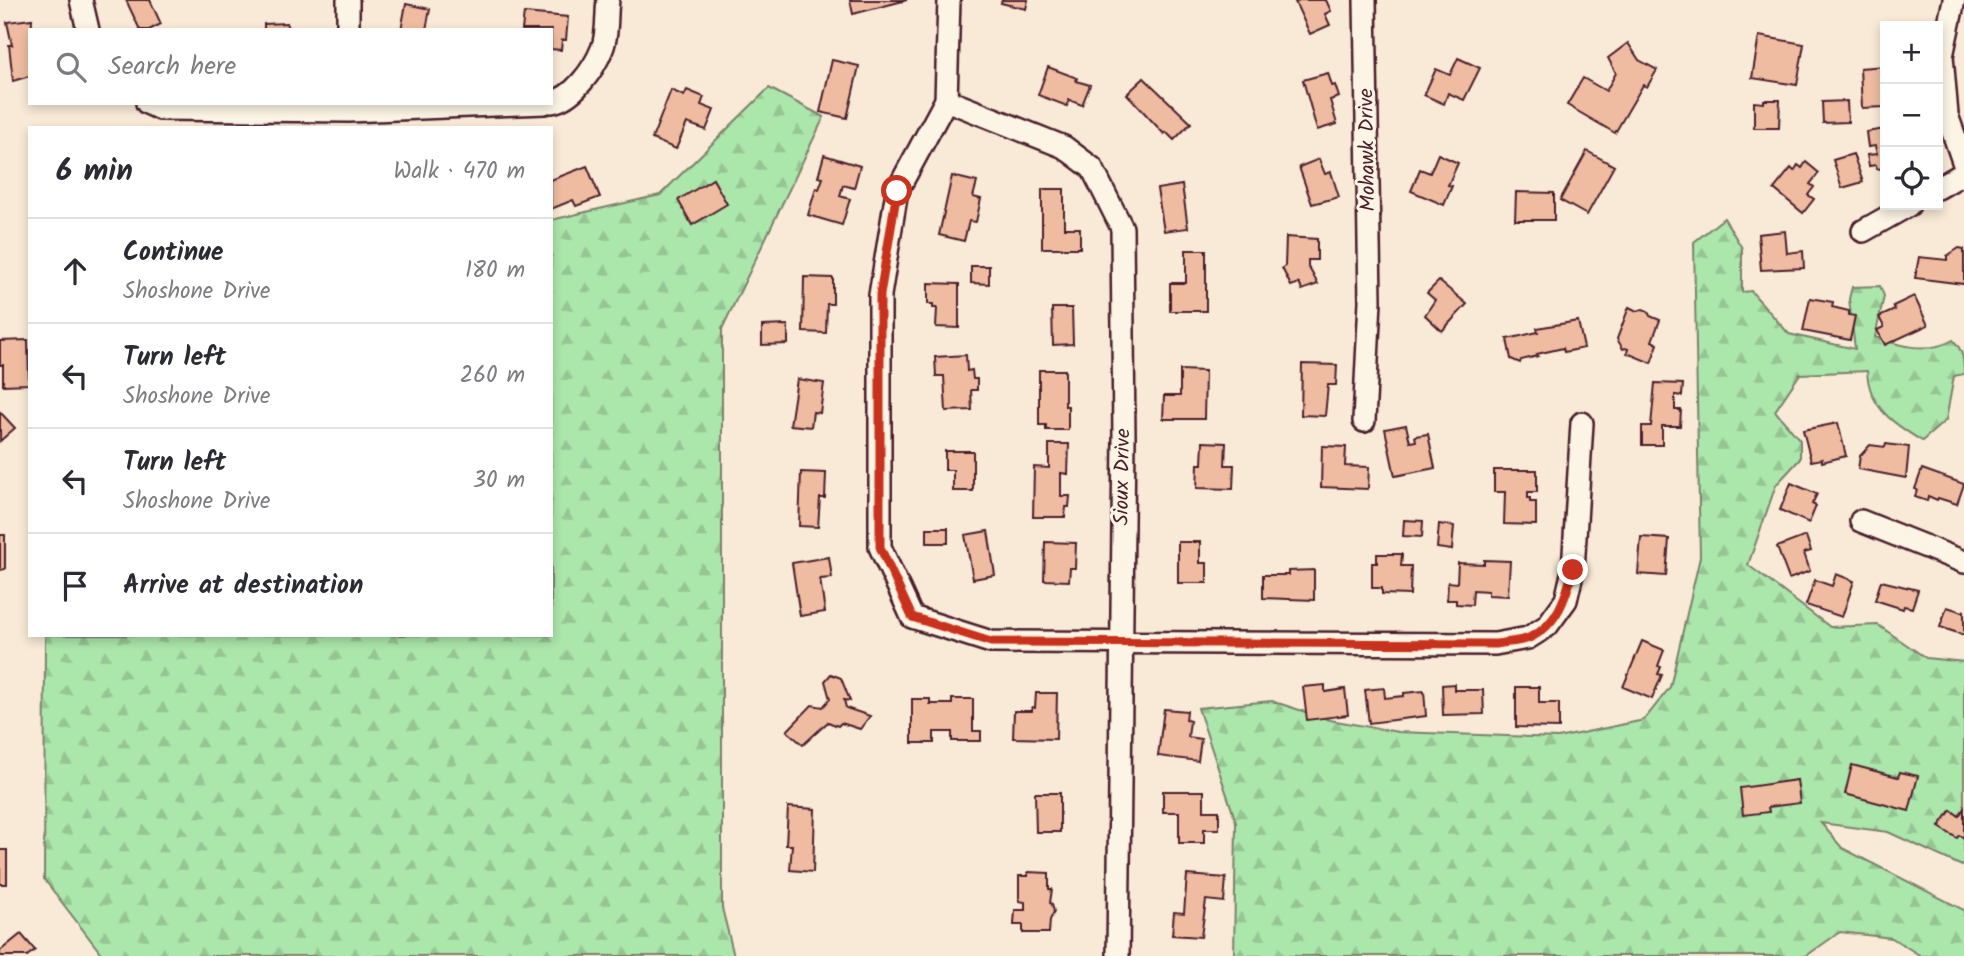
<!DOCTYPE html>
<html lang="en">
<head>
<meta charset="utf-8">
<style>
  body { margin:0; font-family:Kalam,sans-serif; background:#f7f7f7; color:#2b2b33 }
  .controls { position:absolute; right:21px; top:21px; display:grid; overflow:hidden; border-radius:0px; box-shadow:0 4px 10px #0003 }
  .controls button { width:63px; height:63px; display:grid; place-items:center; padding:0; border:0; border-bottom:2px solid #e1e1e2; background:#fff; color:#2b2b33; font:35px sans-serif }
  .stop { position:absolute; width:21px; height:21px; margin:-16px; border:5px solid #c8321e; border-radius:50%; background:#fff }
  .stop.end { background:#c8321e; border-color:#fff; box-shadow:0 2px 7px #0008 }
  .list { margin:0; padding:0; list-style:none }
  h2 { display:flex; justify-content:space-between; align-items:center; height:91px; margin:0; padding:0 28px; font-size:30px }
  h2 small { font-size:23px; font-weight:400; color:#7c7c81 }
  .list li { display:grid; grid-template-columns:46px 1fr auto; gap:21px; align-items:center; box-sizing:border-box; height:105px; padding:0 28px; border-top:2px solid #e1e1e2 }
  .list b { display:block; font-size:26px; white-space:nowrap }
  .list p { margin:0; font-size:23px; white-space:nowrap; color:#7c7c81 }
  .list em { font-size:23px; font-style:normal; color:#7c7c81 }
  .icon { flex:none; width:38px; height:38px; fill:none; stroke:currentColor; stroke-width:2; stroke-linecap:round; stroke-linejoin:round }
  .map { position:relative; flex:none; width:1964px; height:956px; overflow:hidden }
  .search { position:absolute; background:#fff; box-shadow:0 4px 10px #0003; left:28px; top:28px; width:525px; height:77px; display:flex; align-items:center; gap:18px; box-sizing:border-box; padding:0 24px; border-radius:0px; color:#7c7c81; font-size:26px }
  .panel { position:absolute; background:#fff; box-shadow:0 4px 10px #0003; left:28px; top:126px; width:525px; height:511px; border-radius:0px }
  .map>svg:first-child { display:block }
  .forest { fill:url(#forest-firs); stroke:#7a826b; stroke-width:2 }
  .building { fill:#efbca1; stroke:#4a1f2b; stroke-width:2 }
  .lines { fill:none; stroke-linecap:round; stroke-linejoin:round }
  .minor-casing { stroke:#4a1f2b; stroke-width:26 }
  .minor { stroke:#fcf5e5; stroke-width:21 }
  .route { stroke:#c8321e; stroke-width:9 }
  .labels { text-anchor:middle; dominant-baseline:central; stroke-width:6; stroke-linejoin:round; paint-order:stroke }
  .street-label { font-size:21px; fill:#4a1f2b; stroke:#fcf5e5 }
</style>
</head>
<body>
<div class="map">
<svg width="1964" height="956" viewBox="0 0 1964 956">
  <defs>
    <pattern id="forest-firs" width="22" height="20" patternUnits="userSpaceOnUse" patternTransform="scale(1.75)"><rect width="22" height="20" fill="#abe6ab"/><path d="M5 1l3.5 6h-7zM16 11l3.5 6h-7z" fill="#95c593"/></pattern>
  </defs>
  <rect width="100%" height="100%" fill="#f9ead7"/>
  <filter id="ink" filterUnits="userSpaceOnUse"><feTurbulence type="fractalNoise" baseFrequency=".0143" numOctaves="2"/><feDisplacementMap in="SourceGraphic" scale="14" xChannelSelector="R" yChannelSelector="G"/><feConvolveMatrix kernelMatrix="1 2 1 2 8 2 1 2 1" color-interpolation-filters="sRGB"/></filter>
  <g filter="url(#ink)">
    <g class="forest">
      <path d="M 769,88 L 824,117 L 722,329 L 722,908 L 734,956 L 103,956 L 44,879 L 45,635 L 551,635 L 551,220 L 660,195 Z"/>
      <path d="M 1724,218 L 1742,248 L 1742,292 L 1751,291 L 1789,334 L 1855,349 L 1849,299 L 1852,287 L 1880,286 L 1884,296 L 1875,337 C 1900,346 1929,354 1953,340 C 1963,350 1964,360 1964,374 L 1954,376 L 1946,420 L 1922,441 C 1894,424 1869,408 1867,371 L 1800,374 L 1775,411 L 1800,440 L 1800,459 L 1776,485 L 1748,565 L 1830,627 L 1878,625 L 1926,658 L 1964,662 L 1964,864 L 1962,866 L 1888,832 L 1821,823 L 1842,848 L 1964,910 L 1964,956 L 1921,956 L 1892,938 L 1840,932 L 1806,956 L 1234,956 L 1236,822 L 1198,708 L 1272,701 L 1330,720 L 1398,732 L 1558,738 L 1644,720 L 1670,687 L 1700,557 L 1694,242 Z"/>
    </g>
    <g class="building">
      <path d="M 126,0 L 150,0 L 161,24 L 149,30 L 140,30 Z"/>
      <path d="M 850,0 L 907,0 L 853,14 Z"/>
      <path d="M 1002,0 L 1028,0 L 1026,9 L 1001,3 Z"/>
      <path d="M 1299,0 L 1326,0 L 1331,11 L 1325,14 L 1330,25 L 1310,34 L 1295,2 Z"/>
      <path d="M 406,4 L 430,9 L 426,30 L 401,30 Z"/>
      <path d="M 524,13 L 568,17 L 566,40 L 562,40 L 561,50 L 551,49 L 551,30 L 522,30 Z"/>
      <path d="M 32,19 L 30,76 L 13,81 L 9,45 L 12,45 L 7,22 Z"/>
      <path d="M 287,23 L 287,30 L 264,30 L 264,24 Z"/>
      <path d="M 1759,36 L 1804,44 L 1797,85 L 1752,78 Z"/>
      <path d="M 1628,43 L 1639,60 L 1657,70 L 1647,87 L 1643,85 L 1615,133 L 1567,105 L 1583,78 L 1606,91 L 1616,73 L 1608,58 Z"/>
      <path d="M 1458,58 L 1480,68 L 1464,100 L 1448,93 L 1444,104 L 1424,95 L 1436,69 L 1450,75 Z"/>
      <path d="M 832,60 L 859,66 L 847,118 L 820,112 Z"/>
      <path d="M 1885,66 L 1885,107 L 1862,108 L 1860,68 Z"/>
      <path d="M 1048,67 L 1077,78 L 1076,81 L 1090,85 L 1082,105 L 1069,100 L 1067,106 L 1038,95 Z"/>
      <path d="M 1328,73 L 1332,86 L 1335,85 L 1339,97 L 1330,100 L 1337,124 L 1317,130 L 1303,80 Z"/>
      <path d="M 1144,78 L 1191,123 L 1174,140 L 1166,132 L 1164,134 L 1127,94 Z"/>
      <path d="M 671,90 L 684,96 L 687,90 L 704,97 L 701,105 L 714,110 L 706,130 L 687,123 L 676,149 L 652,139 Z"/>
      <path d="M 1764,100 L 1780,100 L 1779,128 L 1754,128 L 1754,102 L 1764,103 Z"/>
      <path d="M 1847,101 L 1848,122 L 1823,123 L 1822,102 Z"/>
      <path d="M 1885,129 L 1885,168 L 1877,169 L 1876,165 L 1869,166 L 1867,155 L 1877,154 L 1875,146 L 1868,147 L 1866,132 Z"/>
      <path d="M 1587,151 L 1614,166 L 1587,215 L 1560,200 Z"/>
      <path d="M 1438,154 L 1458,163 L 1448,185 L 1452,186 L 1444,205 L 1411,191 L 1420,169 L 1430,173 Z"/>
      <path d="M 1853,154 L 1863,182 L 1842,188 L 1833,160 Z"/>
      <path d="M 824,155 L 860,166 L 854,188 L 843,185 L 840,196 L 850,199 L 842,225 L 808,215 L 816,188 L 819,189 L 823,178 L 818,177 Z"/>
      <path d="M 1319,159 L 1325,174 L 1331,172 L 1339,197 L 1312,204 L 1299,167 Z"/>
      <path d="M 1806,162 L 1819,173 L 1810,184 L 1814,187 L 1808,195 L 1814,199 L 1803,213 L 1774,189 L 1791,168 L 1794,171 L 1798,165 L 1802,168 Z"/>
      <path d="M 587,166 L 600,197 L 576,206 L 573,200 L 551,209 L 551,180 Z"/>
      <path d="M 952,176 L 977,182 L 973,197 L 981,199 L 976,222 L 969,221 L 964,241 L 939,235 Z"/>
      <path d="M 713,179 L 727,204 L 692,225 L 678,200 Z"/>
      <path d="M 1182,185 L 1188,228 L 1164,231 L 1157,189 Z"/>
      <path d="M 1042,189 L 1064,189 L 1064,228 L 1080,228 L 1080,248 L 1042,248 Z"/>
      <path d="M 1516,192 L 1554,193 L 1554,220 L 1515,220 Z"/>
      <path d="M 1785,231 L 1787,253 L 1803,251 L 1804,268 L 1761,270 L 1758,234 Z"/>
      <path d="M 1286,237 L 1317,239 L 1317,260 L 1308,260 L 1308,266 L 1318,284 L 1302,290 L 1299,283 L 1291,286 L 1282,268 L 1285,266 Z"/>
      <path d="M 1959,248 L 1964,249 L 1964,284 L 1915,278 L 1919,257 L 1947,260 L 1947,256 Z"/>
      <path d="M 1186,250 L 1206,250 L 1206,311 L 1170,311 L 1170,283 L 1186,283 Z"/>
      <path d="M 971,266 L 989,266 L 989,284 L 971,283 Z"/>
      <path d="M 804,277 L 833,278 L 833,304 L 827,304 L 826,333 L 803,332 Z"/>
      <path d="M 1439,281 L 1467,304 L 1442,331 L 1425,315 L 1435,300 L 1427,293 Z"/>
      <path d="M 928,283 L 959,284 L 959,328 L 936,327 L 937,308 L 933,308 L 933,304 L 928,304 Z"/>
      <path d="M 1914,296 L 1928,325 L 1885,345 L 1877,330 L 1884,327 L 1879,317 L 1895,310 L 1893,306 Z"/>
      <path d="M 1810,298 L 1833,302 L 1832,307 L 1849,311 L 1849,315 L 1855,316 L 1850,340 L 1803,331 Z"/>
      <path d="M 1629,307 L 1637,311 L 1643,309 L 1648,311 L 1650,316 L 1660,320 L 1652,341 L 1658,344 L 1651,363 L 1627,353 L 1628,349 L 1625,348 L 1623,349 L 1617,339 Z"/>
      <path d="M 1052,308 L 1072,308 L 1073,344 L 1053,345 Z"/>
      <path d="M 1578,321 L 1584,348 L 1564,352 L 1563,348 L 1537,354 L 1538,356 L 1521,360 L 1520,363 L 1511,359 L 1507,339 L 1538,332 L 1537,328 Z"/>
      <path d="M 788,325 L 788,344 L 762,345 L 762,326 Z"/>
      <path d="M 28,340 L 29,384 L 3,385 L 3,365 L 0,365 L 0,341 Z"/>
      <path d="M 966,355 L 967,371 L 972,370 L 973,379 L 977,379 L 977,390 L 971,390 L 972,410 L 946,411 L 944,376 L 936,376 L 935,357 Z"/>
      <path d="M 1302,364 L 1337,365 L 1336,385 L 1328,385 L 1325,416 L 1301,415 Z"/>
      <path d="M 1039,370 L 1065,370 L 1065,406 L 1068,406 L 1068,430 L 1046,430 L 1046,425 L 1039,425 Z"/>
      <path d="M 1180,370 L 1205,371 L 1204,419 L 1163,419 L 1164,396 L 1180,396 Z"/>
      <path d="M 797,379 L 824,383 L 820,413 L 813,412 L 811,427 L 790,425 Z"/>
      <path d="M 1655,383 L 1683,384 L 1682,396 L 1675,395 L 1675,410 L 1681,410 L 1680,426 L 1662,426 L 1662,445 L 1642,445 L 1642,426 L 1651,426 Z"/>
      <path d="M 0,412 L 15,428 L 0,441 Z"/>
      <path d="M 1838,423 L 1846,456 L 1822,462 L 1822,459 L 1811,461 L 1803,430 Z"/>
      <path d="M 1406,425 L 1410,442 L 1416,441 L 1415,436 L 1428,434 L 1435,468 L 1395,476 L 1385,429 Z"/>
      <path d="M 1203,442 L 1226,443 L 1225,465 L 1234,465 L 1233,489 L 1197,488 L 1198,464 L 1202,464 Z"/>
      <path d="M 1049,444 L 1069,444 L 1068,474 L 1061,473 L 1061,496 L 1070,496 L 1069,507 L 1066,507 L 1065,517 L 1033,517 L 1034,467 L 1049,468 Z"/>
      <path d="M 1886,444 L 1909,447 L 1906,478 L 1858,469 L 1860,456 L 1870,445 L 1885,447 Z"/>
      <path d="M 1322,446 L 1346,447 L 1345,466 L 1369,467 L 1368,489 L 1321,487 Z"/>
      <path d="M 945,451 L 973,451 L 973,491 L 953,491 L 953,470 L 945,470 Z"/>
      <path d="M 1922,469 L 1964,484 L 1957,504 L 1938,498 L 1937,500 L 1928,496 L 1927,501 L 1915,497 L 1917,490 L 1915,489 Z"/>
      <path d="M 1494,470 L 1537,470 L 1537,492 L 1528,492 L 1528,498 L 1530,498 L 1530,502 L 1536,502 L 1536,525 L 1504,524 L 1505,492 L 1494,492 Z"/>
      <path d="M 801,472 L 826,473 L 825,498 L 820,498 L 818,527 L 799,526 Z"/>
      <path d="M 1791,483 L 1817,494 L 1812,504 L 1816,506 L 1809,523 L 1780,510 Z"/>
      <path d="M 1404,520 L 1423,521 L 1422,537 L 1403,536 Z"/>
      <path d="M 1439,524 L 1454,526 L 1452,550 L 1437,548 Z"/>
      <rect x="927" y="528" width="21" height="15"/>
      <path d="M 988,531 L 995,575 L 973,579 L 965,535 Z"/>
      <path d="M 0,535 L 5,535 L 5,569 L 0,570 Z"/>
      <path d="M 1806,536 L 1811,551 L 1804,553 L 1810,571 L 1789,579 L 1777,547 Z"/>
      <path d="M 1641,537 L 1669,539 L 1666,576 L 1638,574 Z"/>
      <path d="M 1045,542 L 1076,543 L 1075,568 L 1070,568 L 1069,581 L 1044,580 Z"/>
      <path d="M 1178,542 L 1200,542 L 1200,563 L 1207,563 L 1207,583 L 1178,583 Z"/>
      <path d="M 1377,554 L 1402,554 L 1401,566 L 1411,566 L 1410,595 L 1382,594 L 1382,588 L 1372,588 L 1372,563 L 1377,563 Z"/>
      <path d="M 829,557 L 832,578 L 820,579 L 825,612 L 800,616 L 792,563 Z"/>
      <path d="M 1484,560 L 1510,561 L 1508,596 L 1488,595 L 1488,591 L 1473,590 L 1472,605 L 1456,604 L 1456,600 L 1447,600 L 1448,582 L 1457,583 L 1458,563 L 1484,564 Z"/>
      <path d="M 1314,570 L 1314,600 L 1263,598 L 1263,575 L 1288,575 L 1288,571 Z"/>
      <path d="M 1836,574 L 1854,581 L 1842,617 L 1806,605 L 1815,580 L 1832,586 Z"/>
      <path d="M 1881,581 L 1918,590 L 1912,608 L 1904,606 L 1903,609 L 1875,600 Z"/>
      <path d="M 1947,607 L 1963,612 L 1964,610 L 1964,635 L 1940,627 Z"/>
      <path d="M 1642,641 L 1664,650 L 1658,666 L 1661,667 L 1658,674 L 1662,675 L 1652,699 L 1623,687 Z"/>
      <path d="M 831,674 L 841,678 L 850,701 L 844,700 L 846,708 L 870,716 L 860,729 L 841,723 L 838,726 L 828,722 L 803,745 L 787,731 L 812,705 L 823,707 L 830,699 L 825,681 Z"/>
      <path d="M 1454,684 L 1454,690 L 1483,690 L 1484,714 L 1443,715 L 1442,685 Z"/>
      <path d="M 1325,685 L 1325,692 L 1345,689 L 1348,715 L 1307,720 L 1303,687 Z"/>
      <path d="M 1516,687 L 1539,687 L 1539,703 L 1559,703 L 1559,728 L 1516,727 Z"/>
      <path d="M 1384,688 L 1385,698 L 1404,696 L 1404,693 L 1424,691 L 1426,716 L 1369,723 L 1365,690 Z"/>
      <path d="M 1036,693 L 1057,693 L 1056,739 L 1013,738 L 1014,711 L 1032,711 L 1032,707 L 1035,708 Z"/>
      <path d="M 912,699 L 930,699 L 930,704 L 952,704 L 952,699 L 973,699 L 973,731 L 981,731 L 981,741 L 952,741 L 952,732 L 934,732 L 934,743 L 912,743 Z"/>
      <path d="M 1164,709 L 1187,711 L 1186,720 L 1190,721 L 1188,737 L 1201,739 L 1198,761 L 1158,756 Z"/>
      <path d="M 1852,765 L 1898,777 L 1900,772 L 1918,776 L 1909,811 L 1845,794 Z"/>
      <path d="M 1797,780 L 1800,803 L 1768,807 L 1769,812 L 1743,815 L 1740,788 Z"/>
      <path d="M 1163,791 L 1204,791 L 1204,811 L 1219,811 L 1219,829 L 1204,829 L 1204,843 L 1179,843 L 1179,812 L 1163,812 Z"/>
      <path d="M 1035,793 L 1060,793 L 1060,832 L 1036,832 Z"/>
      <path d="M 788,807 L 815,809 L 813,872 L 790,870 L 792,845 L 786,845 Z"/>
      <path d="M 1964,808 L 1964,838 L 1959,835 L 1957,838 L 1939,827 L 1951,810 L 1959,816 Z"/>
      <rect x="0" y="850" width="7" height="34"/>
      <path d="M 1028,872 L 1049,873 L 1049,889 L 1052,889 L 1050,903 L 1052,904 L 1054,912 L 1050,920 L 1049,933 L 1023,933 L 1023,925 L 1014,925 L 1015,910 L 1025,910 L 1025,902 L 1019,901 L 1019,876 L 1028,876 Z"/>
      <path d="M 1187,875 L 1226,878 L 1224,902 L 1206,900 L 1201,937 L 1172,935 L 1174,912 L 1184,913 Z"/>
      <path d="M 21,934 L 35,950 L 27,956 L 0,956 L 0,951 Z"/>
    </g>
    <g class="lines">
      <defs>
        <g id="minor">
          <path d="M 81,0 L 88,30"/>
          <path d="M 348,0 L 348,30"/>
          <path d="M 949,0 L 946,100 L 897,191 L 880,295 L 880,547 L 912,617 L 991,642 L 1495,644 L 1528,638 L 1547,626 L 1566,600 L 1573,570 L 1582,423"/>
          <path d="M 1954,0 L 1942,56 L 1947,115 L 1964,164"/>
          <path d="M 946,100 L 1064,147 L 1092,168 L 1122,228 L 1124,438 L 1118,956"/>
          <path d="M 551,102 C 573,99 594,69 602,49 C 608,35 606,15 608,0"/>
          <path d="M 147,103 L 160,109 L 349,111 L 545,103"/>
          <path d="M 1938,188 L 1964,173"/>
          <path d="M 1863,231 L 1909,205"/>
          <path d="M 1364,421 L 1370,301 L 1365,0"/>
          <path d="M 1861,521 L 1964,562"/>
        </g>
      </defs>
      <use href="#minor" class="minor-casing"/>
      <use href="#minor" class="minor"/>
    </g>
  </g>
  <g class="lines" filter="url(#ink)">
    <path class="route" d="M 897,191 L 880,295 L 880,547 L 912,617 L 991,642 L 1496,644 C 1506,642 1519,642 1529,638 C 1557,626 1566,597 1573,570"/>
  </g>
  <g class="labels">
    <g class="street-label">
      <text transform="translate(1368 150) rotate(-91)">Mohawk Drive</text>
      <text transform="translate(1123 477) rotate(-89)">Sioux Drive</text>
    </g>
  </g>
</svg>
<div class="controls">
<button>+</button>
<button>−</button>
<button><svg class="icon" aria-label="locate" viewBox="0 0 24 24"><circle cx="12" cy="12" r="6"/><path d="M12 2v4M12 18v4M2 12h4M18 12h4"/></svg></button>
</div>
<div class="stop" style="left:897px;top:191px"></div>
<div class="stop end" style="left:1573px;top:570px"></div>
<div class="search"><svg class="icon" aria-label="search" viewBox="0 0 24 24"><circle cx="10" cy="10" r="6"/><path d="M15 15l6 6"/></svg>Search here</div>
<section class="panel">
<h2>6 min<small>Walk · 470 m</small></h2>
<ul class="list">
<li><svg class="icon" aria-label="ahead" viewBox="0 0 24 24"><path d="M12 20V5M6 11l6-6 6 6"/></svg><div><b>Continue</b><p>Shoshone Drive</p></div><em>180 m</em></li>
<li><svg class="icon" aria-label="left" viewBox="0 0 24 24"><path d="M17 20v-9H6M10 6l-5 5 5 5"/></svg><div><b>Turn left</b><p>Shoshone Drive</p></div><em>260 m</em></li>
<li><svg class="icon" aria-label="left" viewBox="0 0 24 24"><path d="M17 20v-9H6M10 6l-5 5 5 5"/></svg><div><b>Turn left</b><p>Shoshone Drive</p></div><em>30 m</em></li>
<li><svg class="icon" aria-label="arrive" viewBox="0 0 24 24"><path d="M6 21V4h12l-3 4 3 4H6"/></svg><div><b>Arrive at destination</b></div></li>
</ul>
</section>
</div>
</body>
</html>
